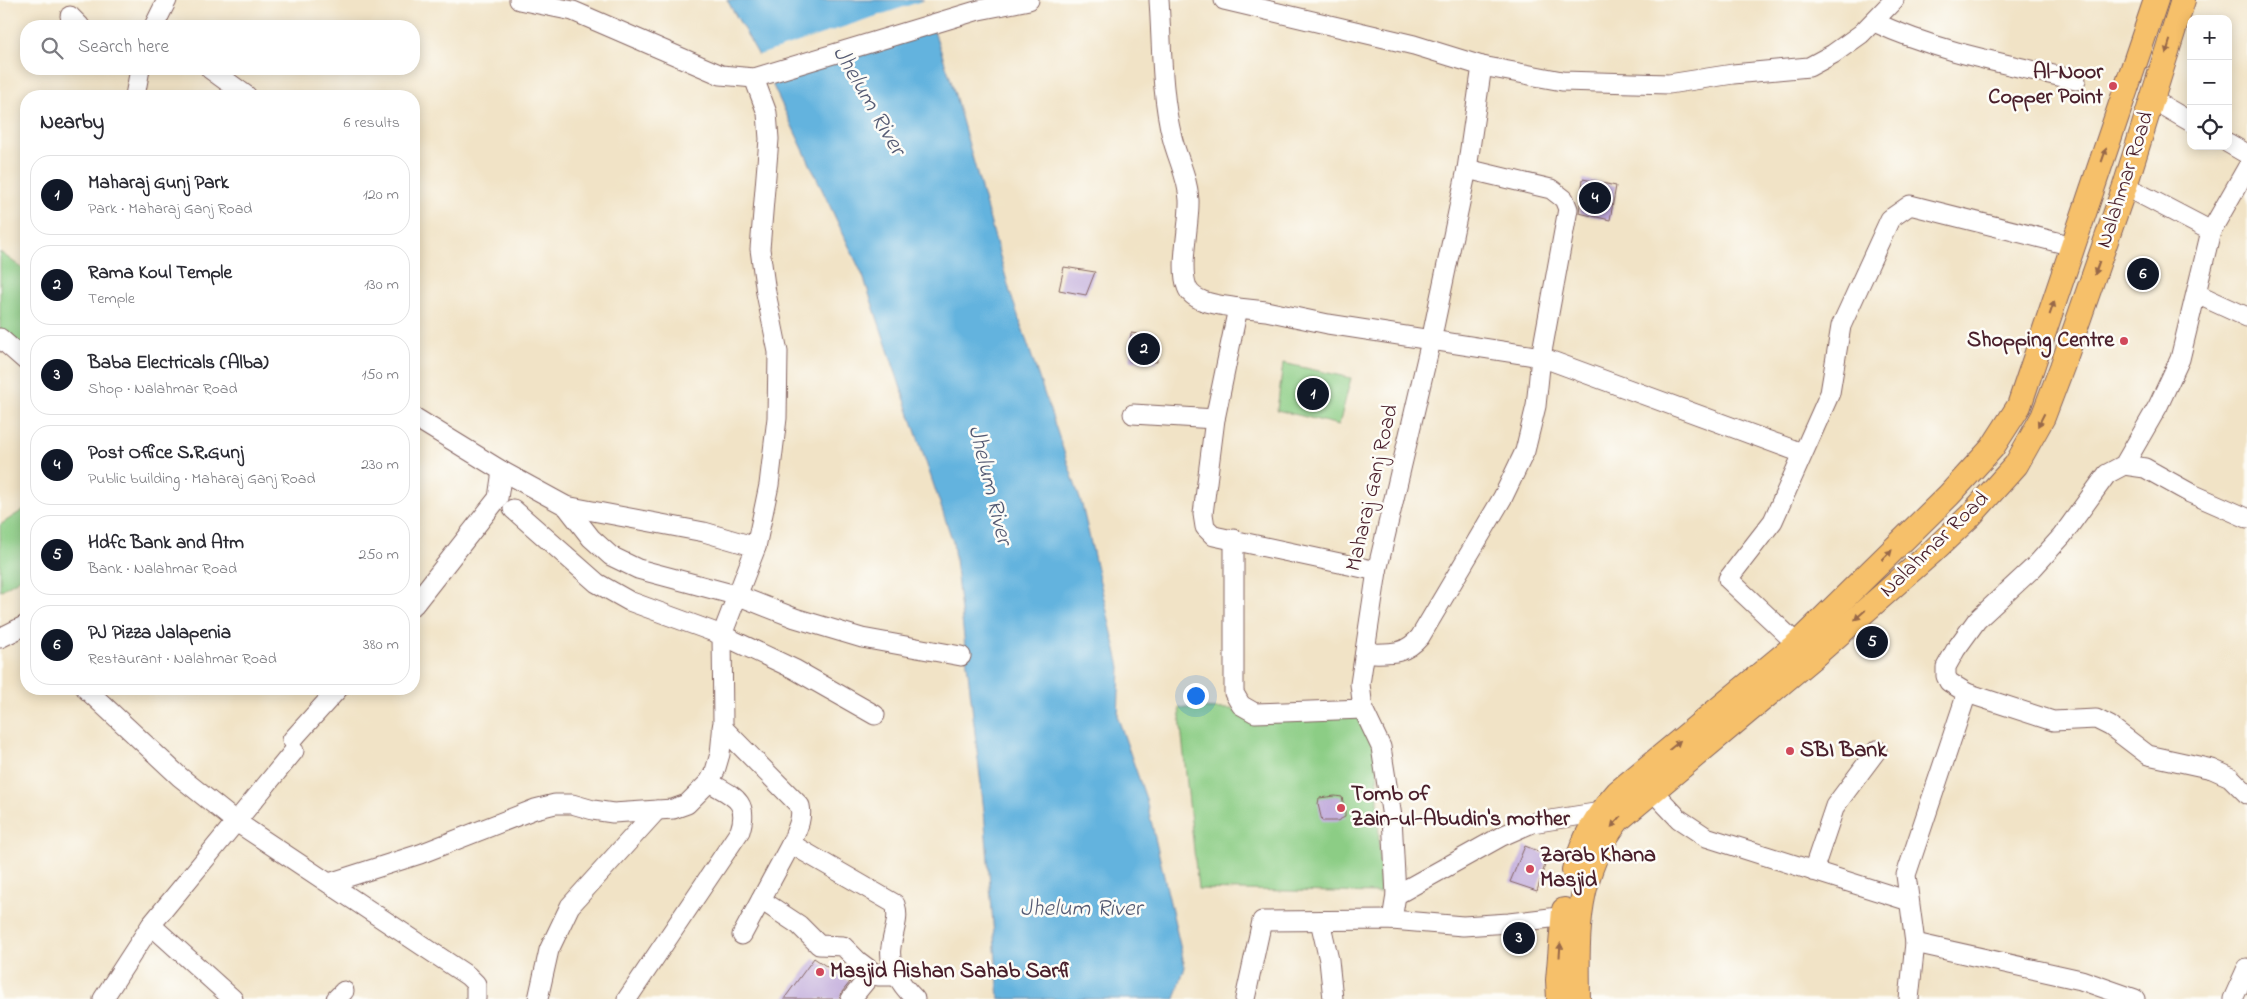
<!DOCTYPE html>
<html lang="en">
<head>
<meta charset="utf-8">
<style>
  body { margin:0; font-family:"Indie Flower",sans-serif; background:#f2f2f3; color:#2b2b33 }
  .controls { position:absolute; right:15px; top:15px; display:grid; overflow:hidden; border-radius:10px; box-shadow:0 2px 12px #0003 }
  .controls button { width:45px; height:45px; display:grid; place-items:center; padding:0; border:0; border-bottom:1px solid #e1e1e2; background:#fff; color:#2b2b33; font:25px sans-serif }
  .you { position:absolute; left:1195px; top:695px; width:18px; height:18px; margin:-12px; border:4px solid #fff; border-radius:50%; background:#1a73e8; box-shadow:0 0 0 8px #1a73e833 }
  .badge { display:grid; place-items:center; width:32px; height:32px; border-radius:50%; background:#111827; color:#fff; font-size:16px; font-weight:700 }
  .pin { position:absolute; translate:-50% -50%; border:2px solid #fff; box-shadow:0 1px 5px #0006 }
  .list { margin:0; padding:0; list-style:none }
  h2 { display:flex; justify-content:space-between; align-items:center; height:65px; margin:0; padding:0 20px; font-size:21px }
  h2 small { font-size:16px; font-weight:400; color:#7c7c81 }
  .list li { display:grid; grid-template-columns:32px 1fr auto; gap:15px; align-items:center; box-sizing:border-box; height:80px; margin:0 10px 10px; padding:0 10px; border:1px solid #e1e1e2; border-radius:20px }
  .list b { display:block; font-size:19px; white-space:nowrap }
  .list p { margin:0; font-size:16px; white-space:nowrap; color:#7c7c81 }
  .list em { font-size:16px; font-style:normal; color:#7c7c81 }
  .icon { flex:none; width:28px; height:28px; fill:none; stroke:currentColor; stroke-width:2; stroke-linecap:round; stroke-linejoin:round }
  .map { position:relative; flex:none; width:2247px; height:999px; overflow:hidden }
  .search { position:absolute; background:#fff; box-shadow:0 2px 12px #0003; left:20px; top:20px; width:400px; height:55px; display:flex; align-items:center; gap:12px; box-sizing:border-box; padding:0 18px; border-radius:20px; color:#7c7c81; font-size:19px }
  .panel { position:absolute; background:#fff; box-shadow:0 2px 12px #0003; left:20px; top:90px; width:400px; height:605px; border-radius:20px }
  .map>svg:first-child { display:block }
  .green { fill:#8ccd85; stroke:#6b7658 }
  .water { fill:#63b3de; stroke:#566984 }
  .pier { fill:#f1e3c6 }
  .building { fill:#bea7da }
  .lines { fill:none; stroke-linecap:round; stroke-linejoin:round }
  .minor-casing { stroke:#846461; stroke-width:21 }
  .major-casing { stroke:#846461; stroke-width:26 }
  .minor { stroke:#fff; stroke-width:19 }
  .major { stroke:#f6c06b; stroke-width:24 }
  .oneway { fill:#976748 }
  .poi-dot { fill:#d1495b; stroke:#fdfcf7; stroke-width:2 }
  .labels { text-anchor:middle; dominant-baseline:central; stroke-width:5; stroke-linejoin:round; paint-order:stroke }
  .poi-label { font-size:22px; font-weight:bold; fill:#4a1f2b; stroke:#fdfcf7; text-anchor:start }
  .street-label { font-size:22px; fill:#4a1f2b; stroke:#fdfcf7 }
  .water-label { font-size:24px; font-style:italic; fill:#545a73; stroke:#fdfcf7 }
</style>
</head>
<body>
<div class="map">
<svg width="2247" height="999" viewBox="0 0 2247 999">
  <rect width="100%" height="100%" fill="#fdfcf7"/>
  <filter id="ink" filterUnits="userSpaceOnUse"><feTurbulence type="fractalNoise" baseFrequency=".02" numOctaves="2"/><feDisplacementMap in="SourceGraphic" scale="10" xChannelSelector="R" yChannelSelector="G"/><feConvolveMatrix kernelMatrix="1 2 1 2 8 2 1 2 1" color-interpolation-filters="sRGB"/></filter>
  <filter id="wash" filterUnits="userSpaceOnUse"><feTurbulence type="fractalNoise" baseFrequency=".0096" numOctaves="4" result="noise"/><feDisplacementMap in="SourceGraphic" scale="20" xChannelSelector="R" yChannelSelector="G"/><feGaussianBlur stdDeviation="1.12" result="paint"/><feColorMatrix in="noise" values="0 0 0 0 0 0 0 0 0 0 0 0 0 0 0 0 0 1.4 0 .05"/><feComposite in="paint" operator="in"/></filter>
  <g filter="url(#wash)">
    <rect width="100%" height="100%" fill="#f1e3c6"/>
    <g class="green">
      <path d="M 0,252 L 26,271 L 26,366 L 0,345 Z"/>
      <path d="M 1283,363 L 1351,378 L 1339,425 L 1277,410 Z"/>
      <path d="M 26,508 L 26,575 L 0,591 L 0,525 Z"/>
      <path d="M 1179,708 L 1232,709 L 1254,717 L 1362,715 L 1377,749 L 1380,893 L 1198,889 Z"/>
    </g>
    <path class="water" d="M 727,0 L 923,0 L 950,77 L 1010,292 L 1082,505 L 1120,667 L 1118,718 L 1146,799 L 1185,967 L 1175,999 L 999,999 L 984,811 L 953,542 L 863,276 L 758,54 Z"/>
    <path class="pier" d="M 925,0 L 935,29 L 770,85 L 756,56 Z"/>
    <g id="blocks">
      <g class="building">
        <path d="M 1583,179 L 1616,186 L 1610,220 L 1579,213 Z"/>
        <path d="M 1064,267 L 1095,272 L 1086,295 L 1059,290 Z"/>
        <path d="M 1131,333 L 1156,337 L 1157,362 L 1130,361 Z"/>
        <path d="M 1335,796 L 1342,797 L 1345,811 L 1345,817 L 1337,821 L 1322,821 L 1318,804 L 1319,798 Z"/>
        <path d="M 1525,846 L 1548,855 L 1537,891 L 1510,882 Z"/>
        <path d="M 814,958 L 850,982 L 842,992 L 840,999 L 784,999 Z"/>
      </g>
    </g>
  </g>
  <g filter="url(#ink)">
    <use href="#blocks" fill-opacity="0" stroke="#846461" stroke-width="1"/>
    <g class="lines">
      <defs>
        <g id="minor">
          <path d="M 519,0 L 573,11 L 721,75 L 754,78 L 979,10 L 1029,0"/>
          <path d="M 1159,0 C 1162,45 1161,93 1172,137 C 1177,158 1188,177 1189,200 C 1190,224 1179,266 1187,287 C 1193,304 1223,305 1238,308"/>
          <path d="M 1224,0 L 1414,45 L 1482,66 L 1562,81 L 1669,84 L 1733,74 L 1809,67 L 1833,54 L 1861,34 L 1894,0"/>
          <path d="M 70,16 L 80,26"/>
          <path d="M 1874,22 C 1938,52 2007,64 2076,80"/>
          <path d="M 154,26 L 167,0"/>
          <path d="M 210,69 L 247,96"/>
          <path d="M 135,96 L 140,69"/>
          <path d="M 2153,100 L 2191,122"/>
          <path d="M 2228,143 L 2247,154"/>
          <path d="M 2125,186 L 2211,231 L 2180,359 L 2158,406 L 2124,465 L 2107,474 L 2062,536 L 2034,567 L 1977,620 L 1956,649 L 1946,667 L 1946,676 L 1949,682 L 1967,693 L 2053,721 L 2096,719 L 2110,726 L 2148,755 L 2212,769 L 2230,777 L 2247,794"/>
          <path d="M 2211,231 L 2247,168"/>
          <path d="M 2197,294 L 2247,317"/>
          <path d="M 0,338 L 26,361"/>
          <path d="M 1133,414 L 1215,419"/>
          <path d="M 414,417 L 502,471 L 566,506 L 704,532 L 756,547"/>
          <path d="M 2124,465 L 2145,468 L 2190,493 L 2247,518"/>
          <path d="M 566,506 L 591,538 L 611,556 L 638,569 L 739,596 L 795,618 L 862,638 L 961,656"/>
          <path d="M 513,509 L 597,583 L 629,601 L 722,635 L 794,669 L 875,715"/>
          <path d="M 1234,539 L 1234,693 L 1241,705 L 1255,713 L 1363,709"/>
          <path d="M 1377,571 L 1214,536 L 1205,527 L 1203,514 L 1215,419 L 1238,308 L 1266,311 L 1328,324 L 1541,357 L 1802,453"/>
          <path d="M 414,605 L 498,498 L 502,471"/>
          <path d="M 0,638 L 26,625"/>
          <path d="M 1797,644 L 1728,579 L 1773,521 L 1830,393 L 1841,326 L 1890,219 L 1910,205 L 2073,246"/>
          <path d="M 1365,653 C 1389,653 1404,656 1420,637 L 1503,497 L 1525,451 L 1536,406 L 1541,357 L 1568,209 L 1564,199 L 1551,189 L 1467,169"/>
          <path d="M 86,689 L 180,777 L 235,821 L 468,976 L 476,984 L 476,999"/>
          <path d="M 722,727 L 800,806 C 803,820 796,831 791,844 L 895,904 C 900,919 893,931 891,947 C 888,967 902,986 915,999"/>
          <path d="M 292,740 L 338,689"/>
          <path d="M 1644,782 L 1679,819 L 1706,837 L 1909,901"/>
          <path d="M 1813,871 L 1835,806 L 1877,750"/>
          <path d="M 329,883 L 420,854 L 535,809 L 555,804 L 572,804 L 593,810 L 613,813 L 673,809 L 687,804 L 709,782 L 715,771 L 720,754 L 723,723 L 722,635 L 756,547 L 769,485 L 777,418 L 778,352 L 766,293 L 760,249 L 769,139 L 767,113 L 754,78"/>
          <path d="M 1396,895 L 1502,836 L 1532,823 L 1601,812"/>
          <path d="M 761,900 L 799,925 L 819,945 L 843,946 L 858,961 L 878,976 L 897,976"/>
          <path d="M 1392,920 L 1396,895 L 1392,817 L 1381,747 L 1363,709 L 1360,684 L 1377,571 L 1431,341 L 1467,169 L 1482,66"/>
          <path d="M 1320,921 L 1329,960 L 1333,999"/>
          <path d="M 151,925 L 233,999"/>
          <path d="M 742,935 L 791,844"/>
          <path d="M 1915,943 L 2081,980 L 2135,999"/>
          <path d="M 103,999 L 151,925 L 294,751"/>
          <path d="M 336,999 L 344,991"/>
          <path d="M 538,999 L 549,950 L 570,906 L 657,810"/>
          <path d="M 627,999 L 740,831 C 750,800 732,796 709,782"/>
          <path d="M 851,999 L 873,972"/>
          <path d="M 1245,999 L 1262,921 L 1392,920 L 1463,926 L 1509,923 L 1575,915"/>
          <path d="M 1909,999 L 1915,943 L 1906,875 L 1967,693"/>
          <path d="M 2233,999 L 2247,968"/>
        </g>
        <g id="major">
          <path d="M 1574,870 C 1585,836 1594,819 1618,792 L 1797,644 L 1949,495 L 1992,448 L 2019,406 L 2156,0"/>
          <path d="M 1559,999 L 1558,980 L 1564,910"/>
          <path d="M 1578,999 C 1577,933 1575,874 1618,820 L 1814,656 L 1932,552 L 1970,516 L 2016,465 L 2043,417 L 2062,367 L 2125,186 L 2183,0"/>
        </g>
      </defs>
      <use href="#minor" class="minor-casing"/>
      <use href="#major" class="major-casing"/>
      <use href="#minor" class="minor"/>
      <use href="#major" class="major"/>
    </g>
    <defs><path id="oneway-solid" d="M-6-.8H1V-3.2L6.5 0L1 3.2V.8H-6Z" transform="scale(1.25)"/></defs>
    <g class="oneway">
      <use href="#oneway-solid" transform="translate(2168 47) rotate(107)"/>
      <use href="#oneway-solid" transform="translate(2104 155) rotate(-71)"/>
      <use href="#oneway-solid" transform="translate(2097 268) rotate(109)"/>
      <use href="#oneway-solid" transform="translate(2052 308) rotate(-71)"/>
      <use href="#oneway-solid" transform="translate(2041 420) rotate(117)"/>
      <use href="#oneway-solid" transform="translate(1887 555) rotate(-45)"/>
      <use href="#oneway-solid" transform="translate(1860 615) rotate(138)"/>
      <use href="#oneway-solid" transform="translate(1675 745) rotate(-40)"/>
      <use href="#oneway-solid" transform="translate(1616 822) rotate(132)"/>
      <use href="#oneway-solid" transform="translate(1560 950) rotate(-86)"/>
    </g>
  </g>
  <g class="poi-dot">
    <circle cx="2113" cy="86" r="5"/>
    <circle cx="2124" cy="341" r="5"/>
    <circle cx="1790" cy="751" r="5"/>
    <circle cx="1341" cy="808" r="5"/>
    <circle cx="1530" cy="869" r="5"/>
    <circle cx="820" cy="972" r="5"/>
  </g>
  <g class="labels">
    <g class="poi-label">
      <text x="2103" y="73" text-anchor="end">Al-Noor<tspan x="2103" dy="25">Copper Point</tspan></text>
      <text x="2114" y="341" text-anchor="end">Shopping Centre</text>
      <text x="1800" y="751">SBI Bank</text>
      <text x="1351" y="795">Tomb of<tspan x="1351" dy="25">Zain-ul-Abudin's mother</tspan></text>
      <text x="1540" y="856">Zarab Khana<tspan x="1540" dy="25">Masjid</tspan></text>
      <text x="830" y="972">Masjid Aishan Sahab Sarfi</text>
    </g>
    <g class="street-label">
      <text transform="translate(2126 180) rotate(-72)">Nalahmar Road</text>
      <text transform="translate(1373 488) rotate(-77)">Maharaj Ganj Road</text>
      <text transform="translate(1935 545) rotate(-44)">Nalahmar Road</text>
    </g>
    <g class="water-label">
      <text transform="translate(868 101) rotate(60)">Jhelum River</text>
      <text transform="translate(989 485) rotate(76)">Jhelum River</text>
      <text x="1081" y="909">Jhelum River</text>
    </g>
  </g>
</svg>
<div class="controls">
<button>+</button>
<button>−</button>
<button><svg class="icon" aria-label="locate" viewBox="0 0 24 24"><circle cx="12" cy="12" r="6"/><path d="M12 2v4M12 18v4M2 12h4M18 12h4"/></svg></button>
</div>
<div class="you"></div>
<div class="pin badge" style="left:1313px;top:394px">1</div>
<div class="pin badge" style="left:1144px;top:349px">2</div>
<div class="pin badge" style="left:1519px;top:938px">3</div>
<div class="pin badge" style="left:1595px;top:198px">4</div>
<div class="pin badge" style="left:1872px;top:642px">5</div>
<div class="pin badge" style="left:2143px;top:274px">6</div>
<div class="search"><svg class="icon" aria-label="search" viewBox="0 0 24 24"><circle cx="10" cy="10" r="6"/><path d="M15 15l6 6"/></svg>Search here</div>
<section class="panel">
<h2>Nearby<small>6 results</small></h2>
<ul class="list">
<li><span class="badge">1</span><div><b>Maharaj Gunj Park</b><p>Park · Maharaj Ganj Road</p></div><em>120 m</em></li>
<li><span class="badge">2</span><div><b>Rama Koul Temple</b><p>Temple</p></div><em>130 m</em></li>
<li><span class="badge">3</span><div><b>Baba Electricals (Alba)</b><p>Shop · Nalahmar Road</p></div><em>150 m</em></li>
<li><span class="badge">4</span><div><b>Post Office S.R.Gunj</b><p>Public building · Maharaj Ganj Road</p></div><em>230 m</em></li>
<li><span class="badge">5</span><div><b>Hdfc Bank and Atm</b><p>Bank · Nalahmar Road</p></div><em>250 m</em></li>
<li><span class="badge">6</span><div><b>PJ Pizza Jalapenia</b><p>Restaurant · Nalahmar Road</p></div><em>380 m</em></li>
</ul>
</section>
</div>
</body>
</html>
